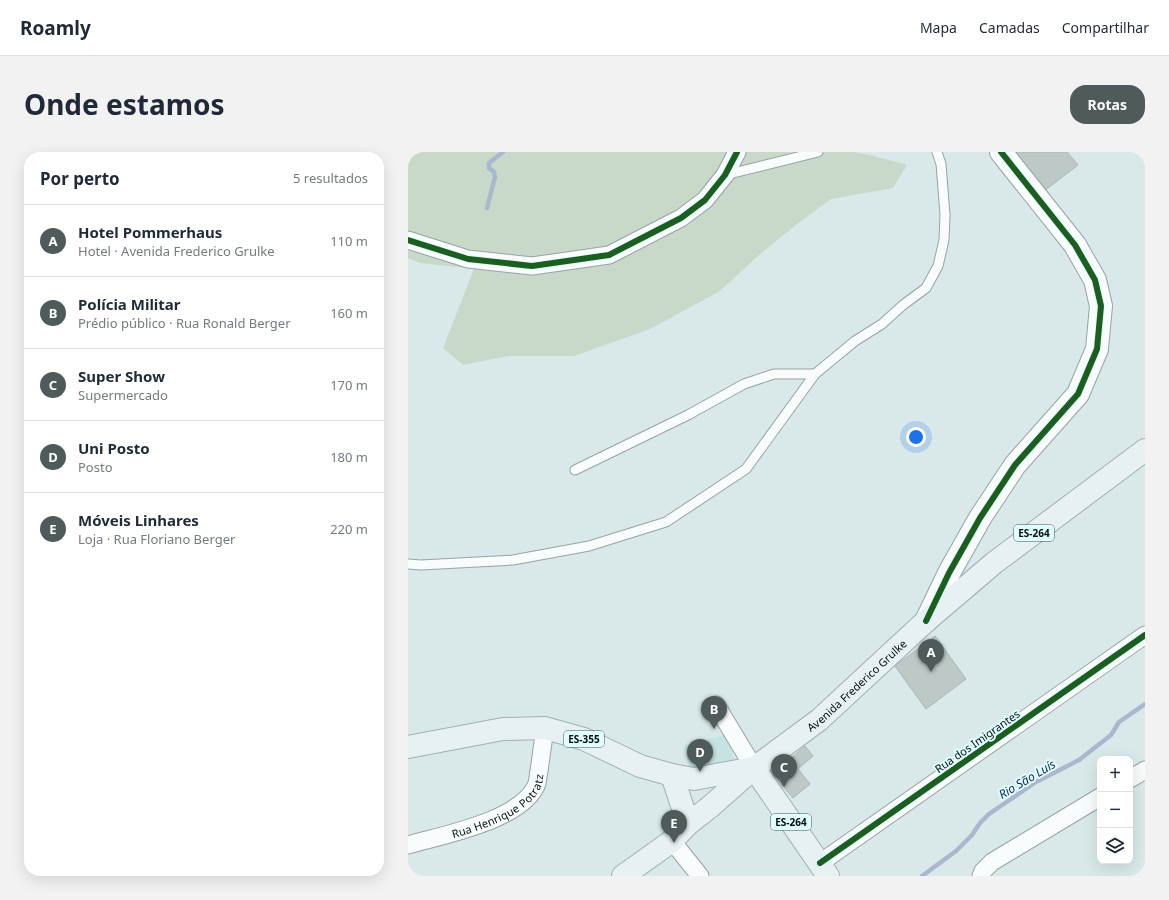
<!DOCTYPE html>
<html lang="pt">
<head>
<meta charset="utf-8">
<style>
  body { margin:0; font-family:"Noto Sans",sans-serif; background:#f2f2f3; color:#1f2937 }
  .controls { position:absolute; right:12px; bottom:12px; display:grid; overflow:hidden; border-radius:8px; box-shadow:0 4px 16px #0002 }
  .controls button { width:36px; height:36px; display:grid; place-items:center; padding:0; border:0; border-bottom:1px solid #e0e1e3; background:#fff; color:#1f2937; font:20px sans-serif }
  .you { position:absolute; left:508px; top:285px; width:14px; height:14px; margin:-10px; border:3px solid #fff; border-radius:50%; background:#1a73e8; box-shadow:0 0 0 6px #1a73e833 }
  .badge { display:grid; place-items:center; width:26px; height:26px; border-radius:50%; background:#4f5b5b; color:#fff; font-size:13px; font-weight:700 }
  .pin { position:absolute; translate:-50% -33px; filter:drop-shadow(0 1px 2px #0008) }
  .pin::after { content:''; position:absolute; top:21px; width:14px; height:12px; background:inherit; clip-path:polygon(0 0,100% 0,50% 100%) }
  .list { margin:0; padding:0; list-style:none }
  h2 { display:flex; justify-content:space-between; align-items:center; height:52px; margin:0; padding:0 16px; font-size:17px }
  h2 small { font-size:13px; font-weight:400; color:#747a83 }
  .list li { display:grid; grid-template-columns:26px 1fr auto; gap:12px; align-items:center; box-sizing:border-box; height:72px; padding:0 16px; border-top:1px solid #e0e1e3 }
  .list b { display:block; font-size:15px; white-space:nowrap }
  .list p { margin:0; font-size:13px; white-space:nowrap; color:#747a83 }
  .list em { font-size:13px; font-style:normal; color:#747a83 }
  .icon { flex:none; width:22px; height:22px; fill:none; stroke:currentColor; stroke-width:2; stroke-linecap:round; stroke-linejoin:round }
  .map { position:relative; flex:none; width:737px; height:724px; overflow:hidden; border-radius:16px }
  header { display:flex; align-items:center; gap:24px; box-sizing:border-box; height:56px; padding:0 20px; background:#fff; border-bottom:1px solid #e0e1e3 }
  header strong { font-size:19px }
  nav { display:flex; gap:22px; margin-inline-start:auto; font-size:14px }
  .intro { display:flex; align-items:center; justify-content:space-between; box-sizing:border-box; height:96px; padding:0 24px }
  h1 { margin:0; font-size:28px }
  .button { padding:10px 18px; border-radius:16px; background:#4f5b5b; color:#fff; font-size:14px; font-weight:700 }
  main { display:flex; gap:24px; padding:0 24px }
  aside { flex:1; background:#fff; border-radius:16px; box-shadow:0 4px 16px #0002 }
  .map>svg:first-child { display:block }
  .built { fill:#c6e3e4 }
  .green { fill:#c8d8c9 }
  .lines { fill:none; stroke-linecap:round; stroke-linejoin:round }
  .stream { stroke:#a9b8ce; stroke-width:4.5 }
  .building { fill:#bdc9c7; stroke:#abb7b5 }
  .lane-casing { stroke:#97a3a3; stroke-width:11 }
  .street-casing { stroke:#97a3a3; stroke-width:19 }
  .secondary-casing { stroke:#97a3a3; stroke-width:24 }
  .primary-casing { stroke:#9eb0b6; stroke-width:24 }
  .lane { stroke:#f9fcfc; stroke-width:9 }
  .street { stroke:#f9fcfc; stroke-width:17 }
  .secondary { stroke:#f9fcfc; stroke-width:22 }
  .primary { stroke:#e7f0f2; stroke-width:22 }
  .cycleway-casing { stroke:#dffdfe; stroke-width:8 }
  .cycleway { stroke:#1b5e20; stroke-width:6 }
  .labels { text-anchor:middle; dominant-baseline:central; stroke-width:4; stroke-linejoin:round; paint-order:stroke }
  .shield { fill:#dffdfe; stroke:#465656; stroke-width:1 }
  .shield-label { font-size:10px; font-weight:bold; fill:#040e0e }
  .street-label { font-size:11px; fill:#040e0e; stroke:#dffdfe }
  .water-label { font-size:12px; font-style:italic; fill:#162750; stroke:#dffdfe }
</style>
</head>
<body>
<header>
<strong>Roamly</strong>
<nav><a>Mapa</a><a>Camadas</a><a>Compartilhar</a></nav>
</header>
<div class="intro"><h1>Onde estamos</h1><a class="button">Rotas</a></div>
<main>
<aside>
<h2>Por perto<small>5 resultados</small></h2>
<ul class="list">
<li><span class="badge">A</span><div><b>Hotel Pommerhaus</b><p>Hotel · Avenida Frederico Grulke</p></div><em>110 m</em></li>
<li><span class="badge">B</span><div><b>Polícia Militar</b><p>Prédio público · Rua Ronald Berger</p></div><em>160 m</em></li>
<li><span class="badge">C</span><div><b>Super Show</b><p>Supermercado</p></div><em>170 m</em></li>
<li><span class="badge">D</span><div><b>Uni Posto</b><p>Posto</p></div><em>180 m</em></li>
<li><span class="badge">E</span><div><b>Móveis Linhares</b><p>Loja · Rua Floriano Berger</p></div><em>220 m</em></li>
</ul>
</aside>
<div class="map">
<svg width="737" height="724" viewBox="0 0 737 724">
  <rect width="100%" height="100%" fill="#d9e9e9"/>
  <path class="built" d="M 319,582 L 327,612 L 283,623 L 276,594 Z"/>
  <path class="green" d="M 0,0 L 378,0 L 403,2 L 418,0 L 445,0 L 462,3 L 499,13 L 485,36 L 423,47 L 389,72 L 351,103 L 312,139 L 242,177 L 166,204 L 100,204 L 55,213 L 35,196 L 66,117 L 12,111 L 0,106 Z"/>
  <g class="lines">
    <g class="stream">
      <path d="M 79,56 L 87,25 L 86,20 L 81,16 L 81,11 L 95,0"/>
      <path d="M 514,724 L 548,699 L 564,683 L 572,671 L 581,662 L 628,630 L 671,608 L 703,583 L 711,570 L 737,552"/>
    </g>
  </g>
  <g class="building">
    <path d="M 604,0 L 659,0 L 670,13 L 631,43 Z"/>
    <path d="M 527,484 L 558,527 L 518,557 L 487,514 Z"/>
    <path d="M 397,594 L 405,604 L 390,617 L 402,632 L 385,646 L 365,622 Z"/>
  </g>
  <g class="lines">
    <defs>
      <g id="lane">
        <path d="M 317,23 L 410,0"/>
        <path d="M 167,318 L 280,263 L 336,232 L 366,222 L 407,222"/>
        <path d="M 0,412 L 13,413 L 105,408 L 181,394 L 258,370 L 338,317 L 407,222 L 447,189 L 474,172 L 495,153 L 518,136 L 530,114 L 536,88 L 537,63 L 533,12 L 529,0"/>
      </g>
      <g id="street">
        <path d="M 0,88 L 60,107 L 124,114 L 201,103 L 273,66 L 297,48 L 317,23 L 329,0"/>
        <path d="M 308,553 L 346,616"/>
        <path d="M 722,627 L 737,618"/>
        <path d="M 264,689 L 292,724"/>
        <path id="s1" d="M 0,693 C 35,683 111,669 128,634 C 130,630 130,623 131,619 C 133,605 135,590 137,576"/>
        <path d="M 412,711 L 737,483"/>
        <path d="M 573,724 L 575,719 L 584,710 L 692,645"/>
      </g>
      <path id="secondary" d="M 518,469 L 541,421 L 572,366 L 607,313 L 670,242 L 689,197 L 693,154 L 687,128 L 667,93 L 593,0"/>
      <g id="primary">
        <path d="M 0,595 L 95,577 L 137,576 L 176,587 L 232,614 L 264,623 L 286,627 L 346,616"/>
        <path d="M 346,616 L 420,724"/>
        <path d="M 264,623 L 280,672"/>
        <path id="s2" d="M 215,724 L 264,689 L 280,672 L 303,654 L 346,616 L 411,568 L 518,469 L 586,411 L 737,298"/>
      </g>
    </defs>
    <use href="#lane" class="lane-casing"/>
    <use href="#street" class="street-casing"/>
    <use href="#secondary" class="secondary-casing"/>
    <use href="#primary" class="primary-casing"/>
    <use href="#lane" class="lane"/>
    <use href="#street" class="street"/>
    <use href="#secondary" class="secondary"/>
    <use href="#primary" class="primary"/>
    <defs>
      <g id="cycleway">
        <path d="M 0,88 L 60,107 L 124,114 L 201,103 L 273,66 L 297,48 L 317,23 L 329,0"/>
        <path d="M 518,469 L 541,421 L 572,366 L 607,313 L 670,242 L 689,197 L 693,154 L 687,128 L 667,93 L 593,0"/>
        <path d="M 412,711 L 737,483"/>
      </g>
    </defs>
    <use href="#cycleway" class="cycleway-casing"/>
    <use href="#cycleway" class="cycleway"/>
  </g>
  <g class="labels">
    <g class="shield">
      <rect x="606" y="373" width="40" height="16" rx="3"/>
      <rect x="156" y="579" width="40" height="16" rx="3"/>
      <rect x="363" y="662" width="40" height="16" rx="3"/>
    </g>
    <g class="shield-label">
      <text x="626" y="381">ES-264</text>
      <text x="176" y="587">ES-355</text>
      <text x="383" y="670">ES-264</text>
    </g>
    <g class="street-label">
      <text stroke="none"><textPath href="#s2" startOffset="302">Avenida Frederico Grulke</textPath></text>
      <text transform="translate(569 589) rotate(-35)">Rua dos Imigrantes</text>
      <text stroke="none"><textPath href="#s1" startOffset="101">Rua Henrique Potratz</textPath></text>
    </g>
    <g class="water-label">
      <text transform="translate(619 627) rotate(-31)">Rio São Luís</text>
    </g>
  </g>
</svg>
<div class="controls">
<button>+</button>
<button>−</button>
<button><svg class="icon" aria-label="layers" viewBox="0 0 24 24"><path d="M12 4l9 5-9 5-9-5zM3 14l9 5 9-5"/></svg></button>
</div>
<div class="you"></div>
<div class="pin badge" style="left:523px;top:520px">A</div>
<div class="pin badge" style="left:306px;top:577px">B</div>
<div class="pin badge" style="left:376px;top:635px">C</div>
<div class="pin badge" style="left:292px;top:620px">D</div>
<div class="pin badge" style="left:266px;top:691px">E</div>
</div>
</main>
</body>
</html>
